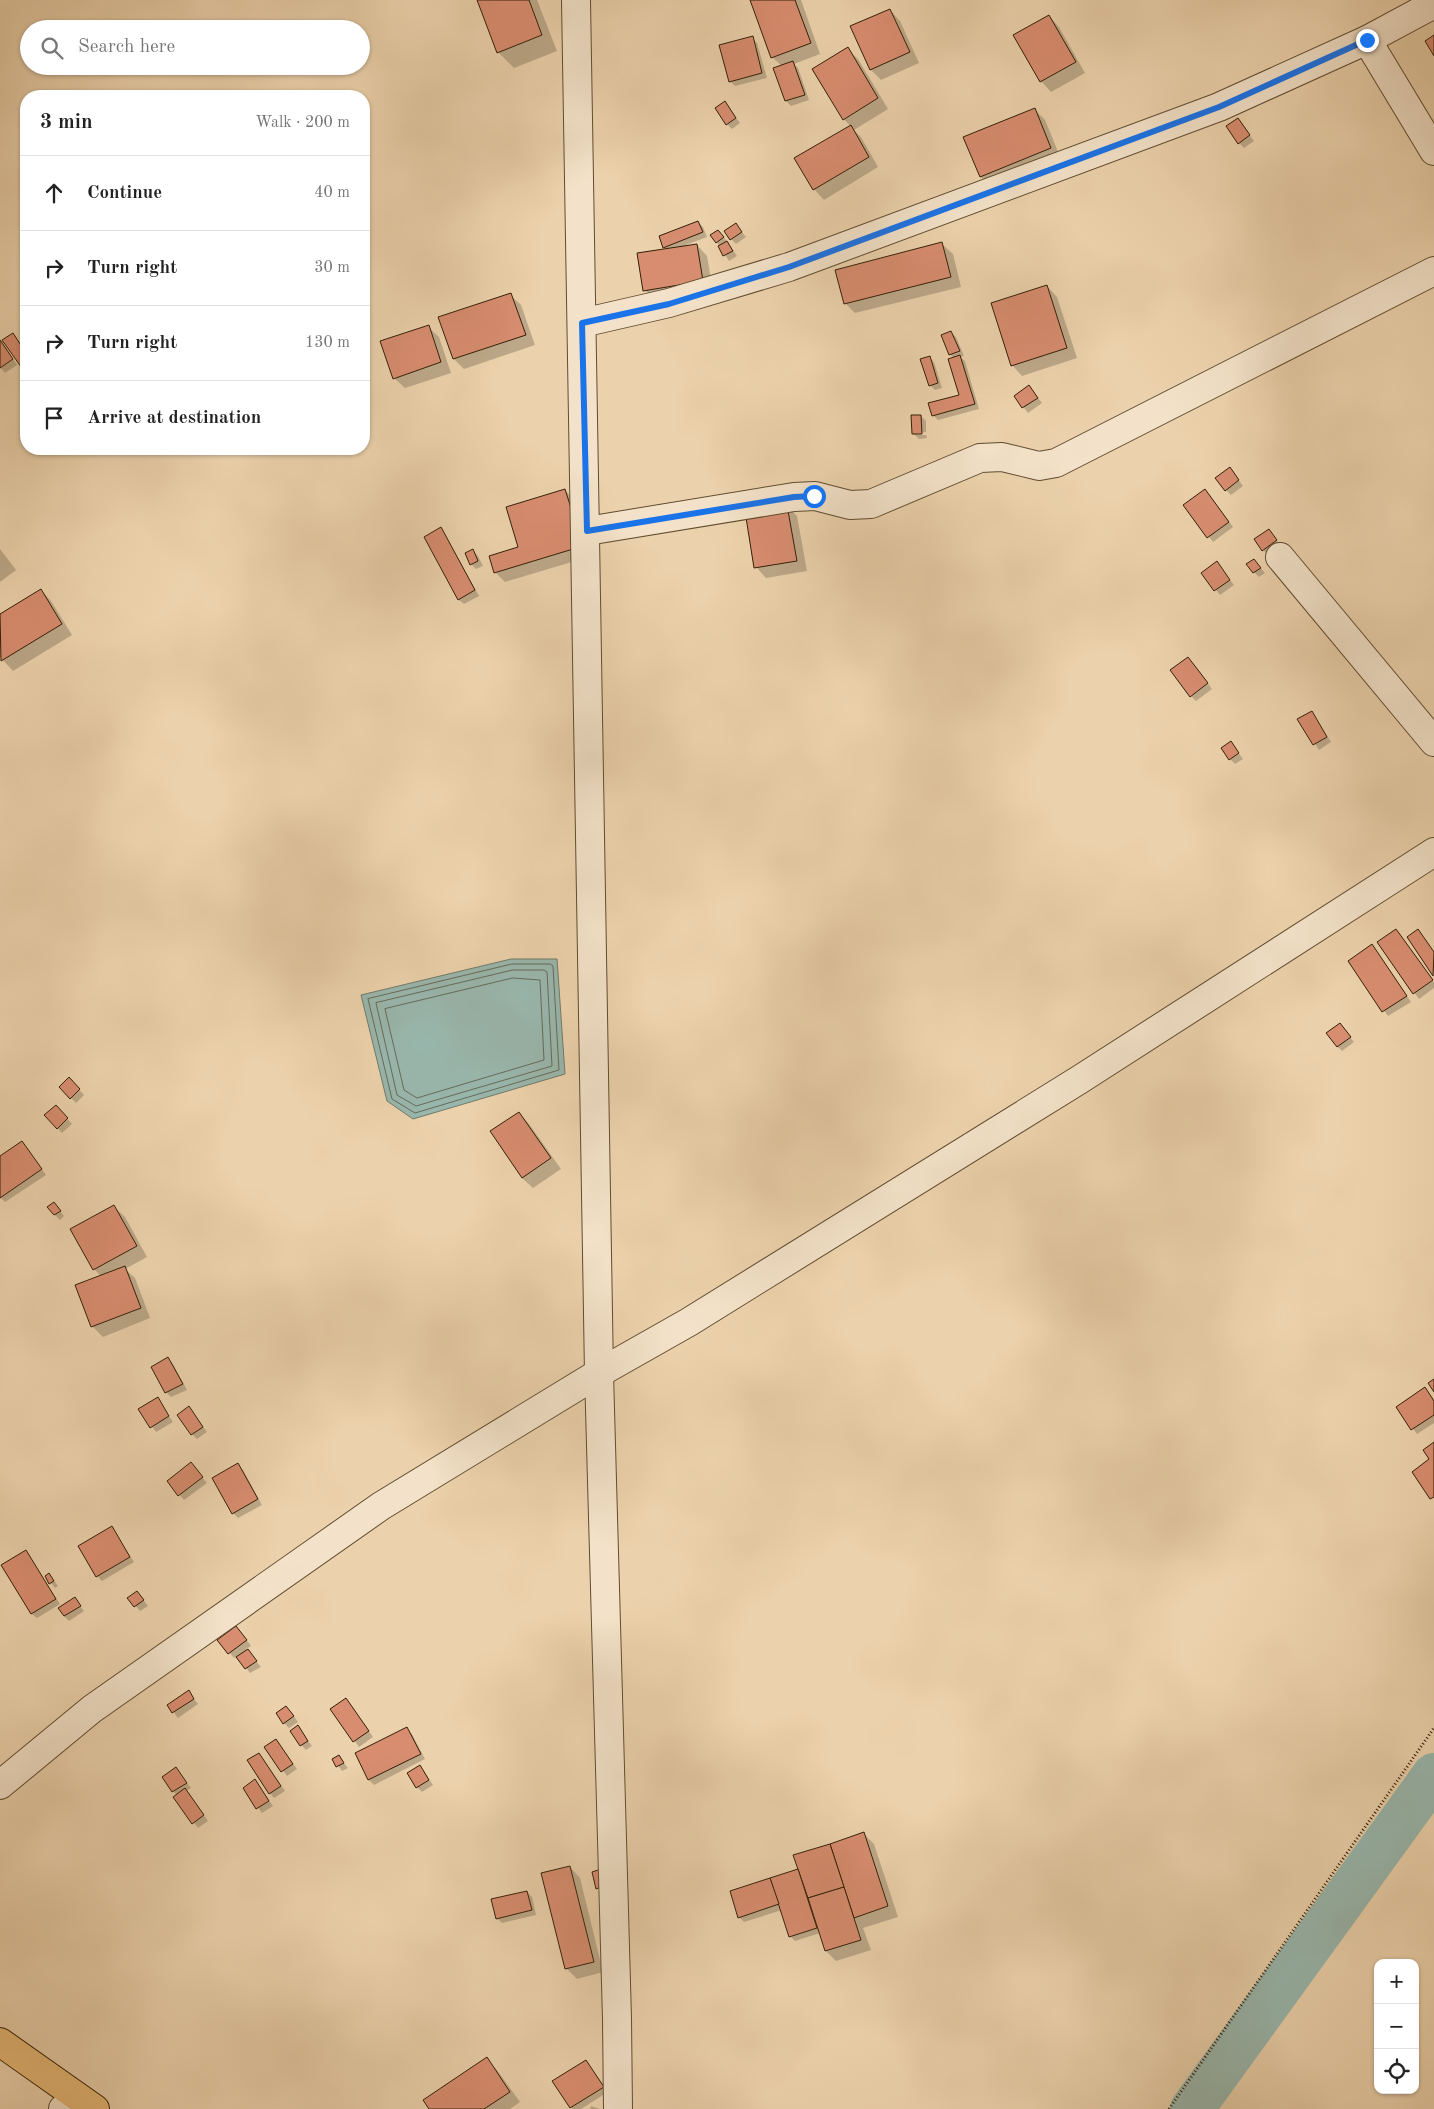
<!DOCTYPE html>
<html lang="en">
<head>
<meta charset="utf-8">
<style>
  body { margin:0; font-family:"Old Standard TT",serif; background:#f6f6f6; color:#222 }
  .controls { position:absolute; right:15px; bottom:15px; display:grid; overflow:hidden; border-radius:10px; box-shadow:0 1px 4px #0004 }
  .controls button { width:45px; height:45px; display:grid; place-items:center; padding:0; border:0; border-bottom:1px solid #e0e0e0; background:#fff; color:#222; font:25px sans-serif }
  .stop { position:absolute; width:15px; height:15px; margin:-11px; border:4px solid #1a73e8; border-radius:50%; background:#fff }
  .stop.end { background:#1a73e8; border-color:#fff; box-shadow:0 1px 5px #0008 }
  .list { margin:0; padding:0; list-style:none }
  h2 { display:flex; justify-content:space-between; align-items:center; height:65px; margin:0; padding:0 20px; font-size:21px }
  h2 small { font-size:16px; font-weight:400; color:#767676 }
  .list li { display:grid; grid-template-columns:32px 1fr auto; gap:15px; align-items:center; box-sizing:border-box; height:75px; padding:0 20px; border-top:1px solid #e0e0e0 }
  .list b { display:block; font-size:19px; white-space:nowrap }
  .list em { font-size:16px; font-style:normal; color:#767676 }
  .icon { flex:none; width:28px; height:28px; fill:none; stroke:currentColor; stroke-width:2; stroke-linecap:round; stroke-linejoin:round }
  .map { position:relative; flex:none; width:1434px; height:2109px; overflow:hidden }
  .search { position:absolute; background:#fff; box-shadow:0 1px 4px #0004; left:20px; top:20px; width:350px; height:55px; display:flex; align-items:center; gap:12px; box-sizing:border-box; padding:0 18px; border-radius:28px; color:#767676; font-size:19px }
  .panel { position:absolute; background:#fff; box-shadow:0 1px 4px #0004; left:20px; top:90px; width:350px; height:365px; border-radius:20px }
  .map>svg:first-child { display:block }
  .water { fill:#99b7ad; stroke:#707a6b }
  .shadow { fill:#0003 }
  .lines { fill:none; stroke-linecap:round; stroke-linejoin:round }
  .shore { stroke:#666b5a; stroke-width:1 }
  .canal { stroke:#99b7ad; stroke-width:44 }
  .building { fill:#d88d70; stroke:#321f07 }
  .minor-casing { stroke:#604c30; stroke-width:30 }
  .major-casing { stroke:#321f07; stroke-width:30 }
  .path { stroke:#321f07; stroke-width:3; stroke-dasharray:1 2.5; stroke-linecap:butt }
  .minor { stroke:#f3e2c9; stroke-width:28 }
  .major { stroke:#e6b976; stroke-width:28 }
  .route { stroke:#1a73e8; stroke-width:6 }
</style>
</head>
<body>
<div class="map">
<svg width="1434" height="2109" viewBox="0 0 1434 2109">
  <rect width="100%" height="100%" fill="#ecd2ac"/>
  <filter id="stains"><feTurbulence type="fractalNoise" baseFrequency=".004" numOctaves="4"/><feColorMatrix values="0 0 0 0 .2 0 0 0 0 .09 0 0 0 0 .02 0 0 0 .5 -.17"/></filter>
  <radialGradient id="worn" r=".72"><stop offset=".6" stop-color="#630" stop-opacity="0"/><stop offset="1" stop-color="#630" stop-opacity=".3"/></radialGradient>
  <path class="water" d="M 511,959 L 557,959 L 565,1074 L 413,1119 L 387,1101 L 361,995 Z"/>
  <g class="shadow">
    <path d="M 478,0 L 537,0 L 557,51 L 514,68 L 498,52 Z"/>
    <path d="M 751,0 L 801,0 L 820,54 L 794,64 L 798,68 L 809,100 L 791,106 L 786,101 L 775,69 L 782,66 L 772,57 Z"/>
    <path d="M 890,10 L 900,21 L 919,63 L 881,80 L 871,70 L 852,27 Z"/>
    <path d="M 1049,16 L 1059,27 L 1085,73 L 1051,92 L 1041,81 Z"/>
    <path d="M 752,38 L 757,43 L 767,78 L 735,86 L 730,81 Z"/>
    <path d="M 847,49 L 858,59 L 888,109 L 854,130 L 861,137 L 878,167 L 824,200 L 814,189 L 850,126 L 844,119 Z"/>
    <path d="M 729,108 L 740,123 L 732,129 L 727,124 Z"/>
    <path d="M 1035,110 L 1045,120 L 1061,159 L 991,187 L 981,177 Z"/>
    <path d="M 1238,120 L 1254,141 L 1244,148 L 1239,143 Z"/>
    <path d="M 698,222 L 703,227 L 707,237 L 683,246 L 697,245 L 707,256 L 713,291 L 655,301 L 645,290 L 667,250 L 664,247 Z"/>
    <path d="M 736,225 L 746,237 L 736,244 L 731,239 Z"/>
    <path d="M 723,236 L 737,256 L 729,261 L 717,242 Z"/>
    <path d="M 942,244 L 953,254 L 961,287 L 855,313 L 845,303 Z"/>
    <path d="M 1047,286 L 1057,297 L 1077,358 L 1022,376 L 1012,365 Z"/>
    <path d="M 510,295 L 521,305 L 535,345 L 464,369 L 454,359 Z"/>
    <path d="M 428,327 L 439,337 L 451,373 L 405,388 L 394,378 Z"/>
    <path d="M 951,332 L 956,337 L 964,356 L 960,357 L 965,361 L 979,409 L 938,420 L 933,415 L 960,396 L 954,358 L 950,354 Z"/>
    <path d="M 13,335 L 26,352 L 26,372 L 5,342 L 3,343 L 17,365 L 5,373 L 0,367 L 0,339 L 2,342 Z"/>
    <path d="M 929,357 L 934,362 L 942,388 L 935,390 L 930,385 Z"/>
    <path d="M 1029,386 L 1042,403 L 1028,413 L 1015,396 Z"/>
    <path d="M 921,416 L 926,421 L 926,432 L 917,433 L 917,435 L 926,435 L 927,438 L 919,439 L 914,434 Z"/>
    <path d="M 1234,474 L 1243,486 L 1231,495 L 1226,490 Z"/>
    <path d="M 565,490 L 575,501 L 592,556 L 505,582 L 495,572 L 519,548 Z"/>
    <path d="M 1205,490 L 1233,527 L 1213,542 L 1185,505 Z"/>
    <path d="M 787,506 L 797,516 L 807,571 L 766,578 L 756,567 Z"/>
    <path d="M 440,529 L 445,534 L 479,596 L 464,604 L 459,600 L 425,537 Z"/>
    <path d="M 1274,536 L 1281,546 L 1268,555 L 1263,550 Z"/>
    <path d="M 0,549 L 16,570 L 0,582 Z"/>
    <path d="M 473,551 L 478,556 L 483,566 L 476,569 L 471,564 L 466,554 Z"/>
    <path d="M 1254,560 L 1265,573 L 1259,577 L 1254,572 Z"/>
    <path d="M 1217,563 L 1234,585 L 1220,595 L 1203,573 Z"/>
    <path d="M 41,590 L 51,601 L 72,635 L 13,671 L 0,657 L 0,615 Z"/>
    <path d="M 1193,663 L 1212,689 L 1196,701 L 1191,696 Z"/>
    <path d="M 1312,712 L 1331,742 L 1319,750 L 1299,719 Z"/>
    <path d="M 1235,748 L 1243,759 L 1235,764 L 1230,759 Z"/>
    <path d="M 1396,930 L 1434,982 L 1434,988 L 1419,999 L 1378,942 Z"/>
    <path d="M 1418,930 L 1434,952 L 1434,975 L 1408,937 Z"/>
    <path d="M 1376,951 L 1411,1002 L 1388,1016 L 1349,961 Z"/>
    <path d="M 1344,1030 L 1354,1042 L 1342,1051 L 1337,1046 Z"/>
    <path d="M 69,1079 L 84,1095 L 76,1103 L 60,1087 Z"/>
    <path d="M 56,1106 L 72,1124 L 62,1133 L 46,1116 Z"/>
    <path d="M 519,1113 L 529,1124 L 561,1169 L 533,1188 L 522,1178 Z"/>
    <path d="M 22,1142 L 46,1175 L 5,1202 L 0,1197 L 0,1157 Z"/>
    <path d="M 114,1207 L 125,1217 L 147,1257 L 125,1269 L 135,1278 L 150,1318 L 103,1337 L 92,1326 L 101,1276 L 94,1269 Z"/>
    <path d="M 58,1208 L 64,1216 L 60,1220 L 55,1215 Z"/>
    <path d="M 168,1359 L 173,1364 L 187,1390 L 171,1397 L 166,1392 L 152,1367 Z"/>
    <path d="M 1425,1389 L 1434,1400 L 1434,1423 L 1417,1434 L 1397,1407 Z"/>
    <path d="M 157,1398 L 173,1422 L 156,1432 L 140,1409 Z"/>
    <path d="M 189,1408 L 207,1432 L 197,1439 L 192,1434 Z"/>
    <path d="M 191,1464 L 207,1483 L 184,1500 L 168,1481 Z"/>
    <path d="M 238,1465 L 243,1470 L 262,1505 L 238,1518 L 233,1513 Z"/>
    <path d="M 112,1528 L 134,1562 L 102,1581 L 97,1576 Z"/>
    <path d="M 25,1552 L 60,1604 L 37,1618 L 32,1614 L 3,1565 Z"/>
    <path d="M 49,1574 L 58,1586 L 55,1588 L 46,1576 Z"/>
    <path d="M 137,1592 L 148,1606 L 140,1611 L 129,1598 Z"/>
    <path d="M 74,1599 L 84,1611 L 69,1621 L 64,1616 Z"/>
    <path d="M 241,1632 L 251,1646 L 246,1649 L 261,1667 L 250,1673 L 237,1656 L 234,1658 L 219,1640 Z"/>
    <path d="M 188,1692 L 198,1704 L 178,1718 L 169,1706 Z"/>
    <path d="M 350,1704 L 373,1737 L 359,1747 L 332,1710 Z"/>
    <path d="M 291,1712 L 298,1722 L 289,1728 L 284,1723 Z"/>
    <path d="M 298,1727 L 312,1746 L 306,1750 L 301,1745 Z"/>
    <path d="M 407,1729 L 412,1734 L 425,1759 L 374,1785 L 369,1780 L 356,1754 Z"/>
    <path d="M 280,1746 L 297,1769 L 287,1776 L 266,1747 Z"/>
    <path d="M 259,1754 L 285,1791 L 274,1798 L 270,1793 Z"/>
    <path d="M 339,1757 L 348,1768 L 342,1771 L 334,1760 Z"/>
    <path d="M 420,1766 L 433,1785 L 422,1792 L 417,1787 Z"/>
    <path d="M 176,1769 L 191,1788 L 186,1791 L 208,1821 L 198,1828 L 175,1797 L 177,1796 L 163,1777 Z"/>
    <path d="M 255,1781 L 273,1806 L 262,1813 L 244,1788 Z"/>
    <path d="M 864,1834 L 874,1844 L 898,1917 L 863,1928 L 871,1950 L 836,1961 L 826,1951 L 820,1933 L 795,1941 L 790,1936 L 782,1910 L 744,1922 L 739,1917 L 800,1869 Z"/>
    <path d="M 570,1867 L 580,1878 L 603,1972 L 577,1979 L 566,1968 Z"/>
    <path d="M 527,1892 L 532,1897 L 536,1915 L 502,1923 L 497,1918 Z"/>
    <path d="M 487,2059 L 497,2070 L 520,2102 L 510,2109 L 431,2109 Z"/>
    <path d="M 586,2061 L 608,2092 L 581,2109 L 572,2109 L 571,2107 Z"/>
    <path d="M 591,2106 L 600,2109 L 590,2109 Z"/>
  </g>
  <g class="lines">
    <g class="shore">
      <path d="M 512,964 L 550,964 L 553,966 L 559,1070 L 415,1113 L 392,1099 L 368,999 Z"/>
      <path d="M 513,970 L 544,970 L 547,972 L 552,1066 L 416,1106 L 397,1095 L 376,1003 Z"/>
      <path d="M 513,978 L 540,980 L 544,1060 L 417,1098 L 404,1090 L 385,1009 Z"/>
    </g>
    <path class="canal" d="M 1192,2109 L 1434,1775"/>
  </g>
  <g class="building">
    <path d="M 477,0 L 529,0 L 542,35 L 497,53 Z"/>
    <path d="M 750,0 L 795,0 L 811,43 L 771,58 Z"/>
    <path d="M 890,9 L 910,52 L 870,70 L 850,26 Z"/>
    <path d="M 1049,15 L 1076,62 L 1040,82 L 1013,35 Z"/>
    <path d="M 1434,35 L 1434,56 L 1425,41 Z"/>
    <path d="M 753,36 L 762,73 L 729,82 L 719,45 Z"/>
    <path d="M 848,47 L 878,98 L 843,120 L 812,69 Z"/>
    <path d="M 793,61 L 805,95 L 785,101 L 773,68 Z"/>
    <path d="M 725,101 L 736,118 L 726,125 L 715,108 Z"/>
    <path d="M 1035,108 L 1051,148 L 980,177 L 963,137 Z"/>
    <path d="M 1238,118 L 1250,135 L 1238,144 L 1226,126 Z"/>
    <path d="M 851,125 L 869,157 L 813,190 L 794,158 Z"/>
    <path d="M 698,221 L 703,232 L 663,248 L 659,236 Z"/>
    <path d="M 736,223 L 742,232 L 730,240 L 724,231 Z"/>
    <path d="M 718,230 L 724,237 L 716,243 L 710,235 Z"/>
    <path d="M 727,241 L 733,251 L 723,256 L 718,246 Z"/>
    <path d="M 942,242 L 951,277 L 844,304 L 835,270 Z"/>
    <path d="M 697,244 L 703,281 L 643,291 L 637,253 Z"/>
    <path d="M 1047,285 L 1067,348 L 1011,366 L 991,303 Z"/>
    <path d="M 511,293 L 526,335 L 453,359 L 438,317 Z"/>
    <path d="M 429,325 L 441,362 L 393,379 L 380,341 Z"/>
    <path d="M 951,331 L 960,351 L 949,355 L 941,335 Z"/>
    <path d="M 13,333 L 26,353 L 26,370 L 24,371 L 2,340 Z"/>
    <path d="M 0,340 L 13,359 L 0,368 Z"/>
    <path d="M 960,355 L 975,404 L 932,416 L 928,403 L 959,395 L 948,359 Z"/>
    <path d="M 930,356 L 938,383 L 929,386 L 920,359 Z"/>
    <path d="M 1029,385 L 1038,398 L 1022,408 L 1014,396 Z"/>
    <path d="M 911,415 L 921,415 L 922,434 L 912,434 Z"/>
    <path d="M 1230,467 L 1239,480 L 1225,491 L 1215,478 Z"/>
    <path d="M 565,489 L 583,546 L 494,573 L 489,556 L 518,547 L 506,507 Z"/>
    <path d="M 1205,489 L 1229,522 L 1207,538 L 1183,505 Z"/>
    <path d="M 787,505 L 797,561 L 754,568 L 745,511 Z"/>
    <path d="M 441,527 L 475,590 L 458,600 L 424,537 Z"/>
    <path d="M 1269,529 L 1277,540 L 1262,551 L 1254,539 Z"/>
    <path d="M 473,549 L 478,561 L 470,565 L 465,553 Z"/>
    <path d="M 1254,559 L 1261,568 L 1253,573 L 1246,564 Z"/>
    <path d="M 1217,561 L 1230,580 L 1214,591 L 1201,573 Z"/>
    <path d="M 41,589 L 62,624 L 1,661 L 0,614 Z"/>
    <path d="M 1188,657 L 1208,683 L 1190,697 L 1170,670 Z"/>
    <path d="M 1312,711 L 1327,737 L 1313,745 L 1297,719 Z"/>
    <path d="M 1231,741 L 1239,753 L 1229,760 L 1221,748 Z"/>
    <path d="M 1396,929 L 1433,980 L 1413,994 L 1377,942 Z"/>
    <path d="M 1418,929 L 1434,952 L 1433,976 L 1407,937 Z"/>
    <path d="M 1372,944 L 1407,996 L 1382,1012 L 1348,961 Z"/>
    <path d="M 1340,1023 L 1351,1037 L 1337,1047 L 1326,1033 Z"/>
    <path d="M 69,1077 L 80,1089 L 70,1099 L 59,1087 Z"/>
    <path d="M 56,1105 L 68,1118 L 57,1129 L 44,1115 Z"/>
    <path d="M 519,1112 L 551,1158 L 522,1178 L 490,1131 Z"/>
    <path d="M 22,1141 L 42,1169 L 0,1198 L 0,1156 Z"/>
    <path d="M 54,1202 L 61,1211 L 54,1215 L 47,1207 Z"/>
    <path d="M 114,1205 L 137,1246 L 93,1270 L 70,1229 Z"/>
    <path d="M 125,1266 L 141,1308 L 91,1327 L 75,1285 Z"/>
    <path d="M 168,1357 L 183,1384 L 165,1393 L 151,1367 Z"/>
    <path d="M 1434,1379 L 1434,1392 L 1428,1383 Z"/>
    <path d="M 1425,1387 L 1434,1401 L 1434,1415 L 1411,1430 L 1396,1407 Z"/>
    <path d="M 158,1397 L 169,1416 L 150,1428 L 138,1409 Z"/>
    <path d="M 189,1406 L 203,1427 L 191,1435 L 177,1415 Z"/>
    <path d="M 1434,1442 L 1434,1497 L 1430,1499 L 1412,1472 L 1429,1459 L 1423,1450 Z"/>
    <path d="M 191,1462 L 203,1477 L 178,1496 L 167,1481 Z"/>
    <path d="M 238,1463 L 258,1499 L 232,1514 L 212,1478 Z"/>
    <path d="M 112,1526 L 130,1557 L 96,1577 L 78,1546 Z"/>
    <path d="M 26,1550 L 56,1599 L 31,1614 L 1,1565 Z"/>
    <path d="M 49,1573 L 54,1581 L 49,1584 L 45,1576 Z"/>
    <path d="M 137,1591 L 144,1600 L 134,1607 L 127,1598 Z"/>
    <path d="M 75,1597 L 81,1606 L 64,1616 L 58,1608 Z"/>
    <path d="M 236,1626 L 247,1640 L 228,1654 L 217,1640 Z"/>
    <path d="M 248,1649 L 257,1661 L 245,1669 L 236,1657 Z"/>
    <path d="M 189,1690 L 194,1699 L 172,1713 L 167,1705 Z"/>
    <path d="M 346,1698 L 369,1731 L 353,1742 L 330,1709 Z"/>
    <path d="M 286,1706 L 294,1716 L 283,1724 L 276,1713 Z"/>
    <path d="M 298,1725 L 308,1741 L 300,1746 L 290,1731 Z"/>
    <path d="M 407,1727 L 421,1754 L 368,1780 L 355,1753 Z"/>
    <path d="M 276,1739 L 293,1764 L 281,1772 L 264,1747 Z"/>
    <path d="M 259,1753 L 281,1786 L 269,1794 L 247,1760 Z"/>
    <path d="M 339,1755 L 344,1763 L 336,1767 L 332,1759 Z"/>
    <path d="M 420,1765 L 429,1780 L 416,1788 L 407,1773 Z"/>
    <path d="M 176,1767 L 187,1783 L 172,1792 L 162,1777 Z"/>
    <path d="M 255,1779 L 269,1801 L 256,1809 L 243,1788 Z"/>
    <path d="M 185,1788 L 204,1815 L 192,1824 L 173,1797 Z"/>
    <path d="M 864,1832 L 888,1906 L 854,1918 L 830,1844 Z"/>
    <path d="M 830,1844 L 844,1887 L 808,1898 L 793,1855 Z"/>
    <path d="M 570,1866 L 594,1962 L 565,1969 L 541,1873 Z"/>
    <path d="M 601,1869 L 606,1885 L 596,1889 L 592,1872 Z"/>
    <path d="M 798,1869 L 817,1928 L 789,1937 L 770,1878 Z"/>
    <path d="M 770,1878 L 779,1904 L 738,1918 L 730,1891 Z"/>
    <path d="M 844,1887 L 861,1940 L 825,1951 L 808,1898 Z"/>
    <path d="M 527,1891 L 532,1910 L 496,1919 L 491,1899 Z"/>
    <path d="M 487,2057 L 510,2092 L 484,2109 L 429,2109 L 423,2100 Z"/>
    <path d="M 586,2060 L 604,2087 L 570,2108 L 552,2081 Z"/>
  </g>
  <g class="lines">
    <defs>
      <g id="minor">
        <path d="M 576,0 L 599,1373 L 617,2019 L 618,2109"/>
        <path d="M 1367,40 L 1434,151"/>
        <path d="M 582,323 L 669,303 L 789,267 L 1219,107 L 1367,40 L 1434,4"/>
        <path d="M 587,531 L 794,497 L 815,496 L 850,505 L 871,504 L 980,458 L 1002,457 L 1039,466 L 1056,463 L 1434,271"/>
        <path d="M 1280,557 L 1434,742"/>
        <path d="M 0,1785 L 92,1709 L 381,1506 L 599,1373 L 689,1322 L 1079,1080 L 1434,852"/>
        <path d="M 63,2109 L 77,2097"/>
      </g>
      <path id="major" d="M 0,2042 L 95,2109"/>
    </defs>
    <use href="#minor" class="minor-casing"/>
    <use href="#major" class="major-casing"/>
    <path class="path" d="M 1169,2109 L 1434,1728"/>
    <use href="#minor" class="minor"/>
    <use href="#major" class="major"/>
  </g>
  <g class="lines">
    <path class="route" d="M 814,496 L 794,497 L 587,531 L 582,323 L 669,304 L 789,267 L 1219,107 L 1367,40"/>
  </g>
  <rect width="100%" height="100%" filter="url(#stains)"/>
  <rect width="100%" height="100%" fill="url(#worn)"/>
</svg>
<div class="controls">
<button>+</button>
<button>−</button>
<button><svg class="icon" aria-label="locate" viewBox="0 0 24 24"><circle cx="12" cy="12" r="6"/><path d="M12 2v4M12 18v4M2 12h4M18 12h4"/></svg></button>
</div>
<div class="stop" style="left:814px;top:496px"></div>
<div class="stop end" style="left:1367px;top:40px"></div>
<div class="search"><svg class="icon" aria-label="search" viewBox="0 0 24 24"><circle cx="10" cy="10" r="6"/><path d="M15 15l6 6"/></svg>Search here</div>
<section class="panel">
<h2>3 min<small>Walk · 200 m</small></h2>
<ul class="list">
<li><svg class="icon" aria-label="ahead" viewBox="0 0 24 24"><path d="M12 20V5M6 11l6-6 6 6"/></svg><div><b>Continue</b></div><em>40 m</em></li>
<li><svg class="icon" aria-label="right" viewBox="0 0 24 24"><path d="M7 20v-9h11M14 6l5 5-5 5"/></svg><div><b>Turn right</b></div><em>30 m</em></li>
<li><svg class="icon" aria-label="right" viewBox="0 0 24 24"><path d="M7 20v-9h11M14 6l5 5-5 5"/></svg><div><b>Turn right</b></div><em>130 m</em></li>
<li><svg class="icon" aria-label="arrive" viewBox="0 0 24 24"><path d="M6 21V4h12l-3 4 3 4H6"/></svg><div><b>Arrive at destination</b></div></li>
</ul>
</section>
</div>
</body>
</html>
